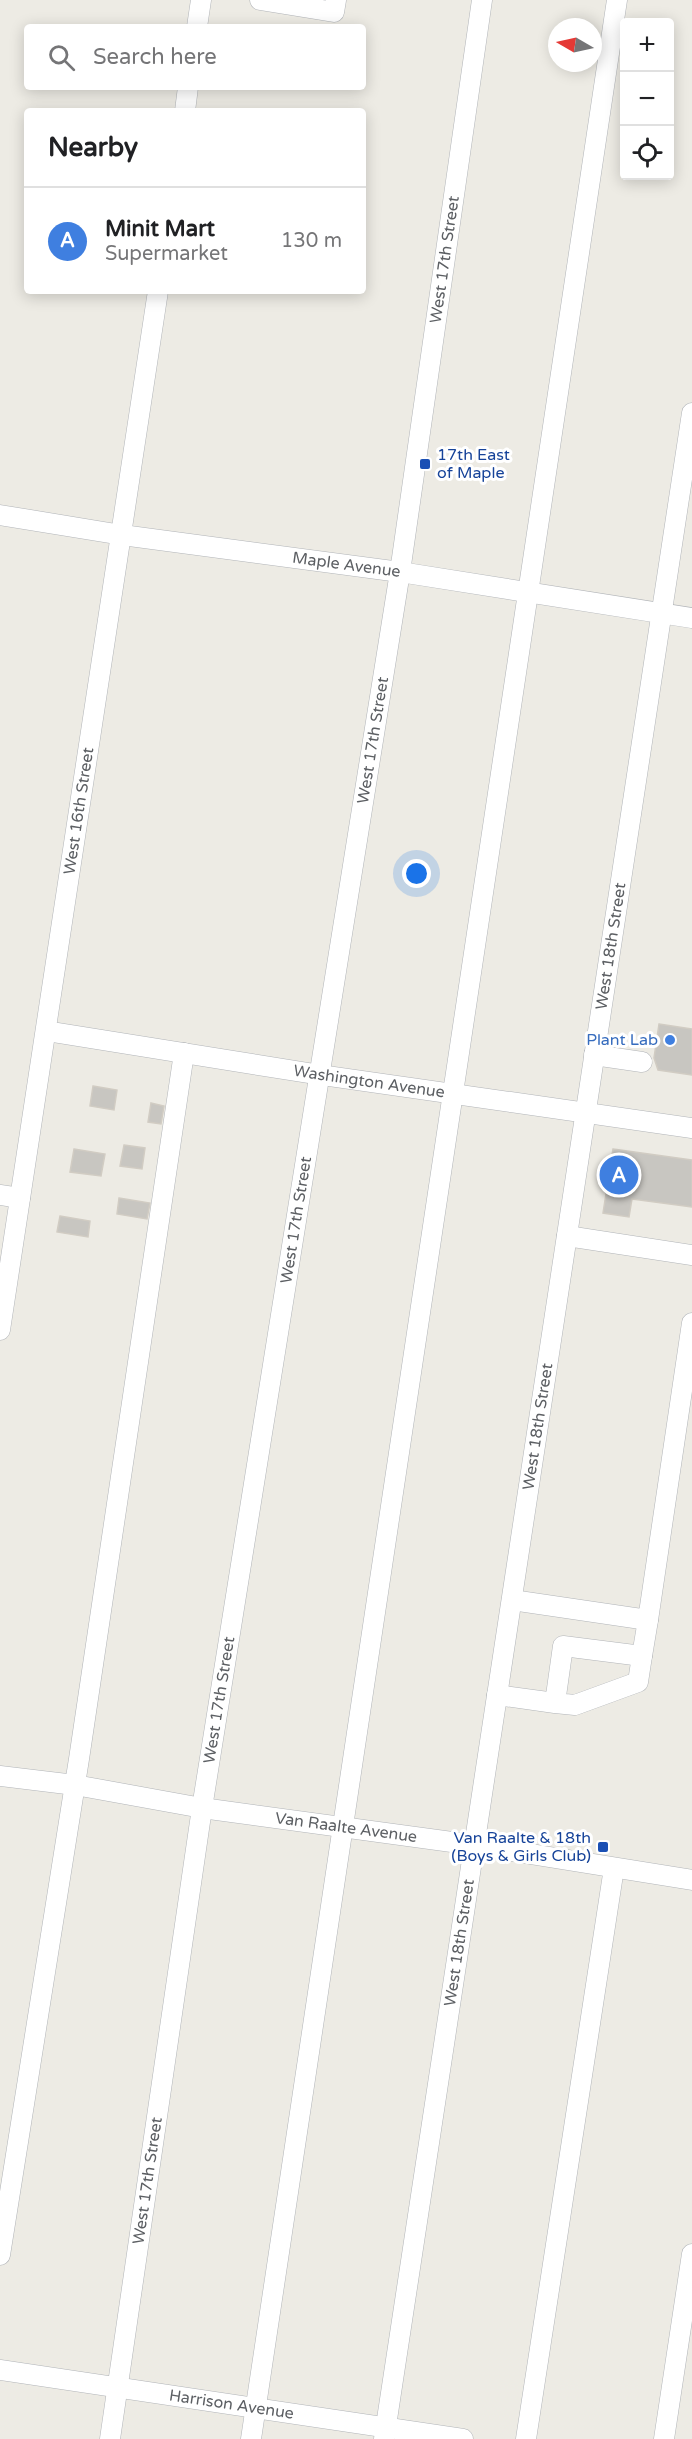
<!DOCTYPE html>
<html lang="en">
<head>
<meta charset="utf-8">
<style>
  body { margin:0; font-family:"Varela Round",sans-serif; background:#f6f6f6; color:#202124 }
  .controls { position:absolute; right:18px; top:18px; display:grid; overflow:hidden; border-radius:6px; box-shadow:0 3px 15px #0003 }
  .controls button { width:54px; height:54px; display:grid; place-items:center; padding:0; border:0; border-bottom:2px solid #e0e0e0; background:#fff; color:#202124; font:30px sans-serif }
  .compass { position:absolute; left:548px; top:18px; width:54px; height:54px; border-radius:50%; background:#fff; box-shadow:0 3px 15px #0003; rotate:279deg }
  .you { position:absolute; left:417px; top:874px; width:21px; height:21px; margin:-15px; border:4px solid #fff; border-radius:50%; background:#1a73e8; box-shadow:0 0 0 9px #1a73e833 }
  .badge { display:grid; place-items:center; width:39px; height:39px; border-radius:50%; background:#d54b42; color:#fff; font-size:20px; font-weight:700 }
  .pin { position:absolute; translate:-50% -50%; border:3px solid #fff; box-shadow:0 2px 6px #0006 }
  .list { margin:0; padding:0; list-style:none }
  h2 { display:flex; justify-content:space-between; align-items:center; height:78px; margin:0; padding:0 24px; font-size:26px }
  h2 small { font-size:20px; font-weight:400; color:#757577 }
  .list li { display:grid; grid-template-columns:39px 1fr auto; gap:18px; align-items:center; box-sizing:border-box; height:108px; padding:0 24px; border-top:2px solid #e0e0e0 }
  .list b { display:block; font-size:22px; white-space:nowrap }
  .list p { margin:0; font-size:20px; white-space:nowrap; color:#757577 }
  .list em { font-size:20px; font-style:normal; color:#757577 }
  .icon { flex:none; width:33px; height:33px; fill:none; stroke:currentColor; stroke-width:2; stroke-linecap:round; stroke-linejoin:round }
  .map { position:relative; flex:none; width:692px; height:2439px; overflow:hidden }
  .search { position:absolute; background:#fff; box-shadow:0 3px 15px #0003; left:24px; top:24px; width:342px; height:66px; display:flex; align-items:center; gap:15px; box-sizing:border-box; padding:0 21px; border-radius:6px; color:#757577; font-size:22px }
  .panel { position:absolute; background:#fff; box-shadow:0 3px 15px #0003; left:24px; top:108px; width:342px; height:186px; border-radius:6px }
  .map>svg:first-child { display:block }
  .building { fill:#c8c6c1; stroke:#d1ccc3; stroke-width:1.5 }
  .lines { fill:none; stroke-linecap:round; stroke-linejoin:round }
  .minor-casing { stroke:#b1b4b8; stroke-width:21 }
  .minor { stroke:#fff; stroke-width:20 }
  .transit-dot { fill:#1a4fb4; stroke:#fff; stroke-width:2 }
  .shop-dot { fill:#3f7fe0; stroke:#fff; stroke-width:2 }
  .labels { text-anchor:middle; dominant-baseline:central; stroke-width:6; stroke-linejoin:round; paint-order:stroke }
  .street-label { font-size:16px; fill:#5c5f63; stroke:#fff }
  .transit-label { font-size:16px; fill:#164399; stroke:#fff; text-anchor:start }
  .shop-label { font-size:16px; fill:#366cbe; stroke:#fff; text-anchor:end }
</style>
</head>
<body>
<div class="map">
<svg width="692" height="2439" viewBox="0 0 692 2439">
  <rect width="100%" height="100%" fill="#edebe4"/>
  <g class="building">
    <path d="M 659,1024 L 692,1029 L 692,1075 L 658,1070 L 654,1058 Z"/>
    <path d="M 93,1086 L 117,1090 L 114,1110 L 90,1106 Z"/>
    <path d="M 151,1103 L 164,1106 L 161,1124 L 148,1122 Z"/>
    <path d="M 124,1145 L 145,1148 L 142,1169 L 120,1166 Z"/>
    <path d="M 74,1149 L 105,1154 L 101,1176 L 70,1172 Z"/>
    <path d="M 613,1149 L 692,1160 L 692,1207 L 632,1199 L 629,1217 L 603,1213 Z"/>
    <path d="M 119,1198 L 150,1203 L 147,1219 L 117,1214 Z"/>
    <path d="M 60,1216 L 90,1221 L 88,1237 L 57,1232 Z"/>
  </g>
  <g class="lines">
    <defs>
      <g id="minor">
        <path d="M 260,0 L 334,12 L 336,0"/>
        <path d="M 197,27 L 201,0"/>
        <path d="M 185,111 L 188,87"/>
        <path id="s1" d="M 0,515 L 122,535 L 400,572 L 692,618"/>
        <path id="s2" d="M 46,1031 L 321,1075 L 692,1128"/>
        <path d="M 594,1055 L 642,1062"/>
        <path d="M 0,1195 L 20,1198"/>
        <path d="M 567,1236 L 692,1255"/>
        <path id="s3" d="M 0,1330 L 158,291"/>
        <path d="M 512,1600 L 648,1620 L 692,1323"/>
        <path d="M 642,1656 L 648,1620"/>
        <path d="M 497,1695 L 555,1703 L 563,1646 L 642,1656 L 638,1682 L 575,1705 L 555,1703"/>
        <path id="s4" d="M 0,1776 L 75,1785 L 202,1808 L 474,1845 L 692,1880"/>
        <path d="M 0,2255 L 79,1759 L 184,1053"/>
        <path id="s5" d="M 0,2370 L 463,2439"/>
        <path id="s6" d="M 110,2439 L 202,1808 L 400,572 L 482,0"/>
        <path d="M 251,2439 L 617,0"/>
        <path id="s7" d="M 384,2439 L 692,413"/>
        <path d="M 526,2439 L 614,1868"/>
        <path d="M 664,2439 L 692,2254"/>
      </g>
    </defs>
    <use href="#minor" class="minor-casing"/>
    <use href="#minor" class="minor"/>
  </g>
  <g class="transit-dot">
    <rect x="419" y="458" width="12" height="12" rx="3"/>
    <rect x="597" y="1841" width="12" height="12" rx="3"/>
  </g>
  <circle class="shop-dot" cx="670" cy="1040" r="6"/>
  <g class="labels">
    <g class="street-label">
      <text stroke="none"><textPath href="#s6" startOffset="2205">West 17th Street</textPath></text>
      <text stroke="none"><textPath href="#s1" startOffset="350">Maple Avenue</textPath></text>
      <text stroke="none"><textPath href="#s6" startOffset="1719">West 17th Street</textPath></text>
      <text stroke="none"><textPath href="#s3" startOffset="525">West 16th Street</textPath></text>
      <text stroke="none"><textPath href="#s7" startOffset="1510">West 18th Street</textPath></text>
      <text stroke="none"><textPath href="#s2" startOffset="327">Washington Avenue</textPath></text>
      <text stroke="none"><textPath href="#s6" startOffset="1233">West 17th Street</textPath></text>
      <text stroke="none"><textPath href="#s7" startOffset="1024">West 18th Street</textPath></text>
      <text stroke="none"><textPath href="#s6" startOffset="747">West 17th Street</textPath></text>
      <text stroke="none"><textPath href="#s4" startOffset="350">Van Raalte Avenue</textPath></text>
      <text stroke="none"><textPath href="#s7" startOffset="502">West 18th Street</textPath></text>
      <text stroke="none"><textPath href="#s6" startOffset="261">West 17th Street</textPath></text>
      <text stroke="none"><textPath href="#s5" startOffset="234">Harrison Avenue</textPath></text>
    </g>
    <g class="transit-label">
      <text x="437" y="455">17th East<tspan x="437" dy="18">of Maple</tspan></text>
      <text x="591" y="1838" text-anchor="end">Van Raalte &amp; 18th<tspan x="591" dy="18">(Boys &amp; Girls Club)</tspan></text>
    </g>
    <g class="shop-label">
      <text x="658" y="1040">Plant Lab</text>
    </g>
  </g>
</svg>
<div class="controls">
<button>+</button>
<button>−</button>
<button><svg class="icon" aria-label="locate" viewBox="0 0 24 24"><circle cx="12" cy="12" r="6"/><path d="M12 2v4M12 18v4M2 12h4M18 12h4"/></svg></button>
</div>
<svg class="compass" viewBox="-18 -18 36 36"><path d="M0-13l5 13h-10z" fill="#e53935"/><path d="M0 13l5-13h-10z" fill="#757577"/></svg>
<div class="you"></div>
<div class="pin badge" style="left:619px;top:1175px;background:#3f7fe0">A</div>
<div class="search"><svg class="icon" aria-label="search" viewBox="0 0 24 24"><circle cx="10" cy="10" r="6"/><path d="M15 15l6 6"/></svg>Search here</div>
<section class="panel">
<h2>Nearby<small></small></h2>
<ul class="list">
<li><span class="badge" style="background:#3f7fe0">A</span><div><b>Minit Mart</b><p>Supermarket</p></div><em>130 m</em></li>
</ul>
</section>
</div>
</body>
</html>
